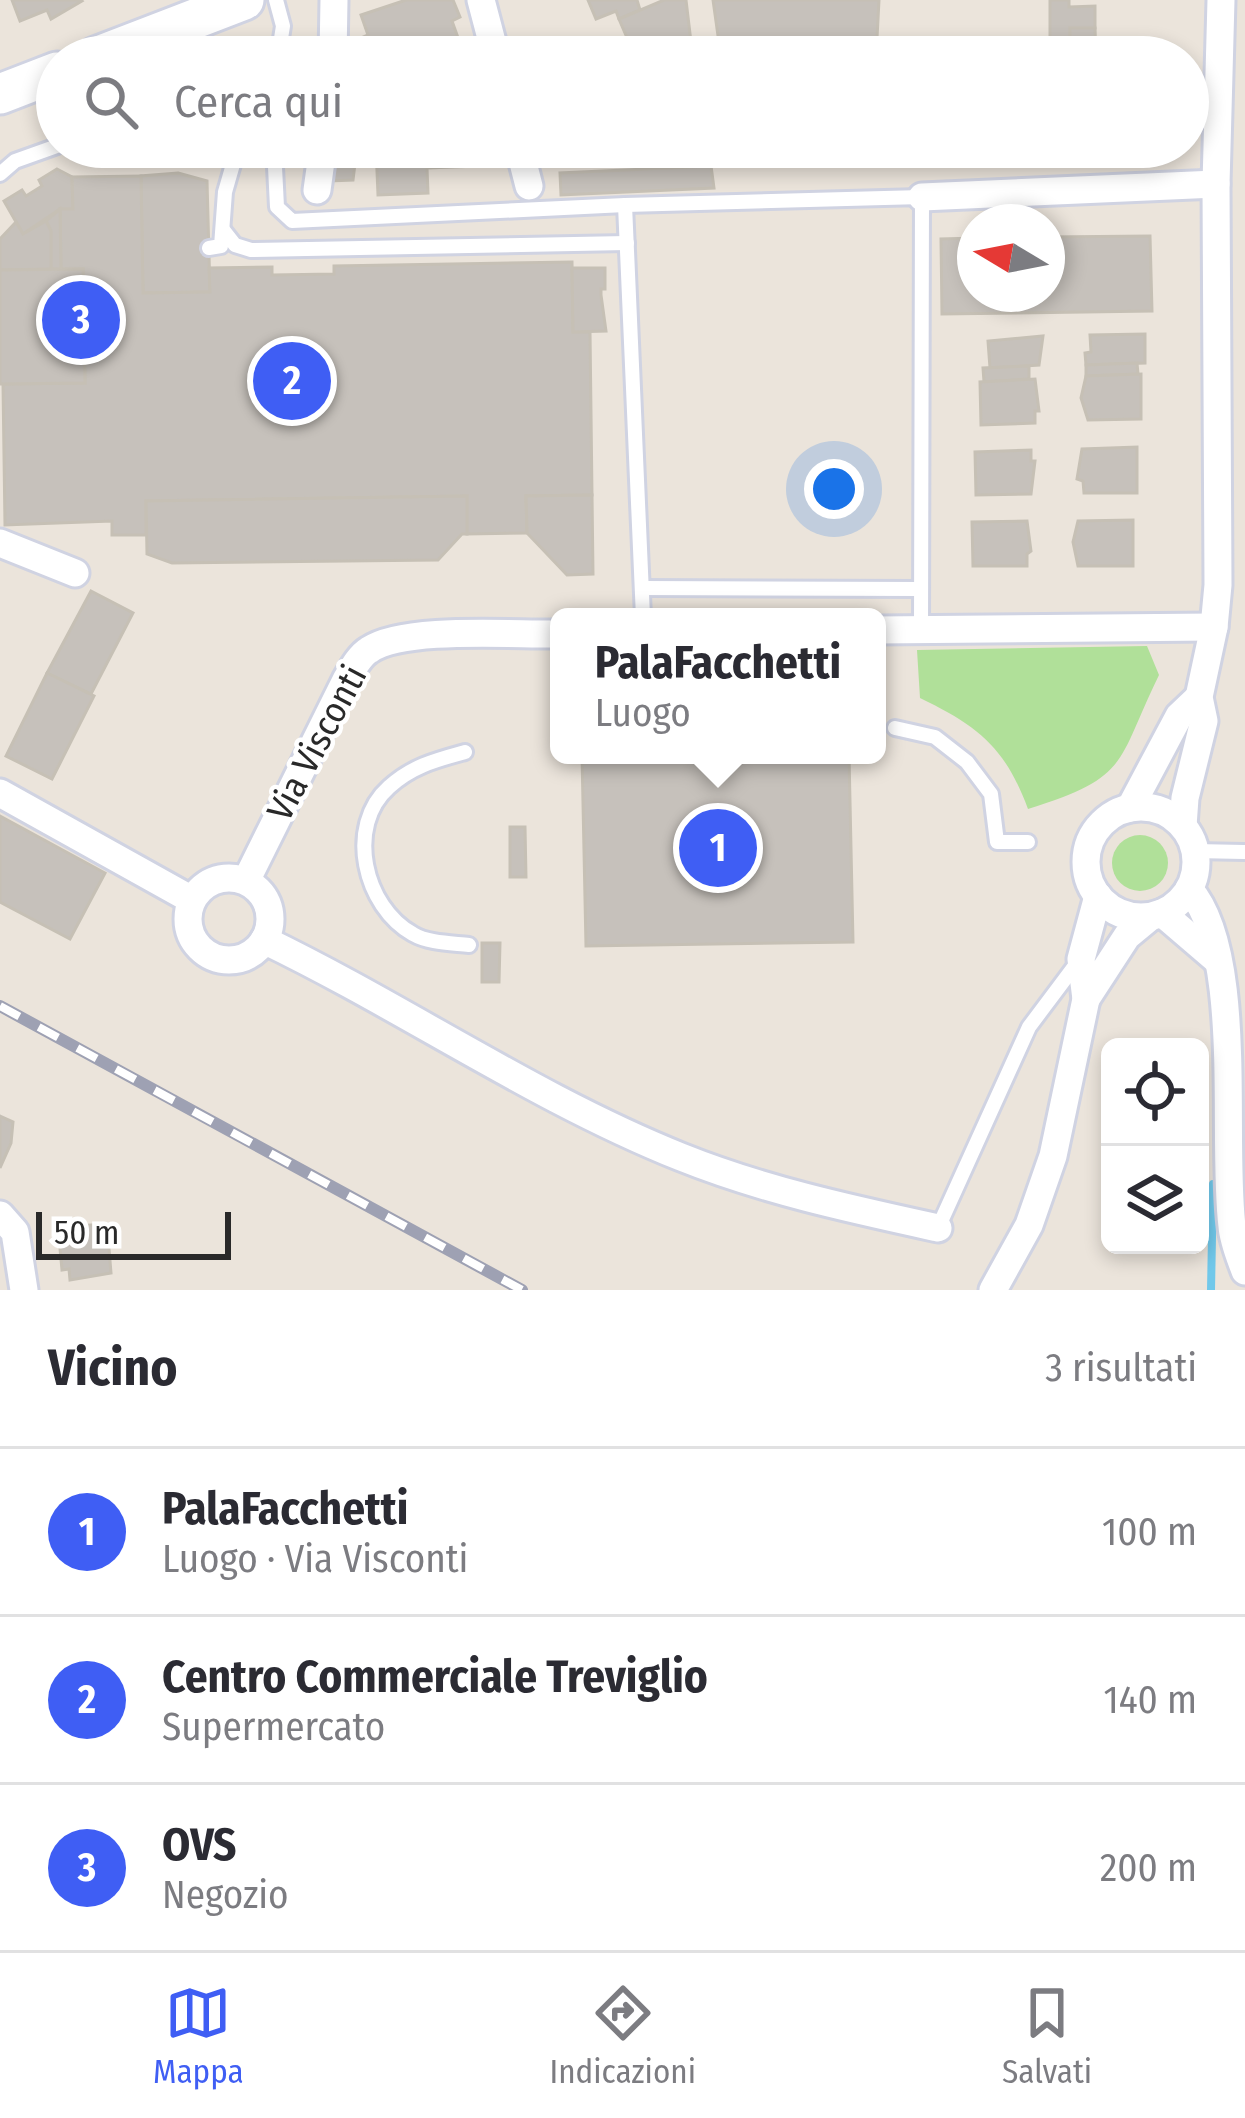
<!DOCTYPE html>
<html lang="it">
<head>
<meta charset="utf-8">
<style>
  body { margin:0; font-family:"Fira Sans Condensed",sans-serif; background:#f2f2f3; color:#2b2b33 }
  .controls { position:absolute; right:36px; bottom:36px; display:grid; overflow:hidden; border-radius:18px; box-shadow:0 6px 18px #0003 }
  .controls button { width:108px; height:108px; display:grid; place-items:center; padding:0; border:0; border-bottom:3px solid #e1e1e2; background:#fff; color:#2b2b33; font:60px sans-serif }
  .compass { position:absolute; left:957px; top:204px; width:108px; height:108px; border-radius:50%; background:#fff; box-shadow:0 6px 18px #0003; rotate:280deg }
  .scale { position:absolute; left:36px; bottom:30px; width:195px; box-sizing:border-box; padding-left:12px; border:6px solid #292929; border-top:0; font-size:33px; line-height:42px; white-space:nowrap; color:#292929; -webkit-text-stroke:9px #fff; paint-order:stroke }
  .you { position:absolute; left:834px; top:489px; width:42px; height:42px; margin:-30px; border:9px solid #fff; border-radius:50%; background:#1a73e8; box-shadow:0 0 0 18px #1a73e833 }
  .badge { display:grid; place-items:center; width:78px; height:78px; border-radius:50%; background:#3f5ef4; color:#fff; font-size:39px; font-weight:700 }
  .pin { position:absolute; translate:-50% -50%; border:6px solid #fff; box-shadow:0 3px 12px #0006 }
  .popup { position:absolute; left:550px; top:608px; width:336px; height:156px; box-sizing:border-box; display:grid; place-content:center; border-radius:18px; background:#fff; filter:drop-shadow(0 3px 9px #0005); font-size:39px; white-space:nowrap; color:#7c7c81 }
  .popup b { font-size:45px; color:#2b2b33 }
  .popup::after { content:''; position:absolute; left:50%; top:100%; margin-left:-24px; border:24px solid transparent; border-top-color:#fff }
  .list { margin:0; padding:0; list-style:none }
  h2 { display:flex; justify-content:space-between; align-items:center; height:156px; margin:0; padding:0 48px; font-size:51px }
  h2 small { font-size:39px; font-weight:400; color:#7c7c81 }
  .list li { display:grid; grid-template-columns:78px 1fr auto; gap:36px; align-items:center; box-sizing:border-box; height:168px; padding:0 48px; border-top:3px solid #e1e1e2 }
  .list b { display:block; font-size:45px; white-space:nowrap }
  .list p { margin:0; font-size:39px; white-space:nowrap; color:#7c7c81 }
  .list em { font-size:39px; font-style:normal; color:#7c7c81 }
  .icon { flex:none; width:66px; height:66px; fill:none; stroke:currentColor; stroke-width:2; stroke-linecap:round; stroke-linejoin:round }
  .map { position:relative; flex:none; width:1245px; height:1290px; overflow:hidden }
  .search { position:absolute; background:#fff; box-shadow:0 6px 18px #0003; left:36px; right:36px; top:36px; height:132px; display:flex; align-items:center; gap:30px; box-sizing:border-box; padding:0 42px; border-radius:66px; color:#7c7c81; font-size:45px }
  .sheet { height:660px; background:#fff }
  nav { display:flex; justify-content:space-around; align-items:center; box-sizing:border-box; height:168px; border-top:3px solid #e1e1e2; background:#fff; font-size:33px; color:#7c7c81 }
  nav a { display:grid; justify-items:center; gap:6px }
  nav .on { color:#3f5ef4 }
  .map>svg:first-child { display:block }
  .green { fill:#b0e099 }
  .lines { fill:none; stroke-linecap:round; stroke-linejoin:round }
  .stream { stroke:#71c8ea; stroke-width:8 }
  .building { fill:#c6c1bb; stroke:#c6c0b5; stroke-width:3 }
  .lane-casing { stroke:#d0d3e2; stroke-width:20 }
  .street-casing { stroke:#d0d3e2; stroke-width:33 }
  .secondary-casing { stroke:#d0d3e2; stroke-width:45 }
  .lane { stroke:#fff; stroke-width:14 }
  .street { stroke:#fff; stroke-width:27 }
  .secondary { stroke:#fff; stroke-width:39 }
  .rail-casing { stroke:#9ea1b3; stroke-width:12 }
  .rail { stroke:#fff; stroke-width:8; stroke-dasharray:22; stroke-linecap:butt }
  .labels { text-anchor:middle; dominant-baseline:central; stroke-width:9; stroke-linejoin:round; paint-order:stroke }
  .street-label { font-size:36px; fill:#292929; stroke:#fff }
</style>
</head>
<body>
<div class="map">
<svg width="1245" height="1290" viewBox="0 0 1245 1290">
  <rect width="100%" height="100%" fill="#ebe4db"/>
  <g class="green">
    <path d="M 1147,646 L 1159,675 C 1116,763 1131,777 1028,809 C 1005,747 978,726 920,698 L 917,650 Z"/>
    <circle cx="1140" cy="863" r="28"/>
  </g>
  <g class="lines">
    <path class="stream" d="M 1211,1290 L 1213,1184"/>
  </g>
  <g class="building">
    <path d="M 12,0 L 81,0 L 82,1 L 51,19 L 47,10 L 20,21 Z"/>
    <path d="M 406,0 L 453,0 L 460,17 L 452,21 L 462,49 L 442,57 L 369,57 L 361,38 L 368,35 L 361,15 Z"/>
    <path d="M 588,0 L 637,0 L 640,10 L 619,19 L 616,11 L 596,19 Z"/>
    <path d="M 664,0 L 686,0 L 691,42 L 634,54 L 619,19 Z"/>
    <path d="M 713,0 L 879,0 L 876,57 L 721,57 Z"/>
    <path d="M 1050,0 L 1069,0 L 1069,7 L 1095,6 L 1095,28 L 1070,28 L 1070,48 L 1050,49 Z"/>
    <path d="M 1070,28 L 1095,28 L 1096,57 L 1050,57 L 1050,49 L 1070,48 Z"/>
    <path d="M 335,147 L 357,147 L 353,180 L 330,181 Z"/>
    <path d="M 376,147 L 476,147 L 477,166 L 427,168 L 428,193 L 378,195 Z"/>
    <path d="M 562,147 L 664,147 L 664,149 L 562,154 Z"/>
    <path d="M 733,147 L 840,147 L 735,163 Z"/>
    <path d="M 711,166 L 714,188 L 561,195 L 560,173 Z"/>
    <path d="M 57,169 L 72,177 L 73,209 L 60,209 L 23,234 L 4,201 L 22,190 L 26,196 L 42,186 L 39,180 Z"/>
    <path d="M 178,173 L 207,181 L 210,292 L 143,293 L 141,176 Z"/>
    <path d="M 141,176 L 143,293 L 210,292 L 209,268 L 272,267 L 272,275 L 334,274 L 334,266 L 572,262 L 573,332 L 590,332 L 592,495 L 526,496 L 527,533 L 467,534 L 467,496 L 146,501 L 146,535 L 112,535 L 112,521 L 5,525 L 3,384 L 85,383 L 83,269 L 61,269 L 60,209 L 73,209 L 72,177 Z"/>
    <path d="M 60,209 L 61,269 L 51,269 L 51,231 L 46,221 Z"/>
    <path d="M 46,221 L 51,231 L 51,269 L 0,270 L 0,239 L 16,222 L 23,234 Z"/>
    <path d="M 1150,236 L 1152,311 L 942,314 L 941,239 L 975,238 L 975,294 L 1047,294 L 1047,237 Z"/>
    <path d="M 572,268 L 605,268 L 605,289 L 601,289 L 601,295 L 606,331 L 573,332 Z"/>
    <path d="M 83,269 L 85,383 L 0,384 L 0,270 Z"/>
    <path d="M 1145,334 L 1145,363 L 1086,365 L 1085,353 L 1091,352 L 1090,335 Z"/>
    <path d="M 1043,336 L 1039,365 L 990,368 L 988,341 Z"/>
    <path d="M 1137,363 L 1138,374 L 1086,376 L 1086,365 Z"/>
    <path d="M 1029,366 L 1029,379 L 984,382 L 983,368 Z"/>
    <path d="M 1141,374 L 1141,419 L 1088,420 L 1081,398 L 1086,376 Z"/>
    <path d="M 1035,379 L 1039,411 L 1035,411 L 1035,423 L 981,425 L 980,382 Z"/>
    <path d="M 1137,447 L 1137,493 L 1084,493 L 1083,481 L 1077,479 L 1082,449 Z"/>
    <path d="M 1031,450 L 1031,461 L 1035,461 L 1031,494 L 976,495 L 975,452 Z"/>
    <path d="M 592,495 L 593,574 L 567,575 L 527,533 L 526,496 Z"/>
    <path d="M 467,496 L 467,534 L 462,534 L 438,560 L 172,563 L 147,554 L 146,501 Z"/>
    <path d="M 1133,520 L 1133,566 L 1078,566 L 1073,542 L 1078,521 Z"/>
    <path d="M 1027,521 L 1031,551 L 1027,554 L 1027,566 L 973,566 L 972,522 Z"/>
    <path d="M 91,591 L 133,613 L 91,694 L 47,673 Z"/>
    <path d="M 47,673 L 94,696 L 52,779 L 6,756 Z"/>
    <path d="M 582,755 L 849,755 L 853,942 L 586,946 Z"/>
    <path d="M 0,816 L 105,873 L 70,939 L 0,902 Z"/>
    <path d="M 510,827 L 525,827 L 526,877 L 510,877 Z"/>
    <path d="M 482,943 L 500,943 L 499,982 L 482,982 Z"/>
    <path d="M 0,1116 L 13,1122 L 11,1143 L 0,1168 Z"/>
    <path d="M 107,1224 L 111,1273 L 70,1280 L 69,1269 L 62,1270 L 58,1227 Z"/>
  </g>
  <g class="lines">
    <defs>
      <g id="lane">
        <path d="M 276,0 L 283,26 L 278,57"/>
        <path d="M 274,147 L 277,207 L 292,221 L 625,205 L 922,197 L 921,629"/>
        <path d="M 0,174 L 15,161 L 57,146"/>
        <path d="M 625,205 L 643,617"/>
        <path d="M 224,231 L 235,245 L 251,250 L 627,243"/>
        <path d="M 209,248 L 221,246 L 225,192 L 238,147"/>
        <path d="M 642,588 L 921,589"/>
        <path d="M 895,728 L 935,737 L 967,762 L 991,794 L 997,842 L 1028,842"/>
        <path d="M 465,752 C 436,760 412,766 389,787 C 345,826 364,907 413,934 C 428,943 451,943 469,945"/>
        <path d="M 1195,851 L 1244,852"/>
        <path d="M 938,1228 L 1029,1027 L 1077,963"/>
      </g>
      <g id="street">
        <path d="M 481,0 L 496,57"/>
        <path d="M 333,57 L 334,0"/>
        <path d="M 519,147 L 529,186"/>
        <path d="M 317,190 L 323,147"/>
        <path d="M 922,197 L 1216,184"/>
        <path d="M 0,543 L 75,573"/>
        <path d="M 877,630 L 1214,627"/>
        <path d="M 0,793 L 192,900"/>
        <circle cx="1141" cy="862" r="55"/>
        <path d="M 1130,808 L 1179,716 L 1199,697"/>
        <path d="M 1183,826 L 1185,798 L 1204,721 L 1199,697 L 1214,627 L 1218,585 L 1216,184 L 1221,0"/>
        <circle cx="229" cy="919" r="41"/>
        <path d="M 246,881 L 346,680 C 352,670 359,656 369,650 C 404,626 514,635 559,634"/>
        <path d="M 1189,889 C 1245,952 1221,1139 1232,1226 C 1233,1241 1240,1257 1245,1271"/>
        <path d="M 1162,913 L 1218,961"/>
        <path d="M 264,940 C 405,1008 536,1099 681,1157 C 763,1190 851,1209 938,1228"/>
        <path d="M 1086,999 L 1127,936 L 1150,917"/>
        <path d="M 0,1215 L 15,1232 L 24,1290"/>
        <path d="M 993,1290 L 1029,1225 L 1053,1156 L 1086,999 L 1081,959 L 1098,896"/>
      </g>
      <g id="secondary">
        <path d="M 96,57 L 244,0"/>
        <path d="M 0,94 L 57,72"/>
      </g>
    </defs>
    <use href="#lane" class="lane-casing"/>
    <use href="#street" class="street-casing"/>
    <use href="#secondary" class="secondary-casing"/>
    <use href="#lane" class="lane"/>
    <use href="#street" class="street"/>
    <use href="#secondary" class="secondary"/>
    <defs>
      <path id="rail" d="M 0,1006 L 522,1290"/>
    </defs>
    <use href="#rail" class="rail-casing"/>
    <use href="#rail" class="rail"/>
  </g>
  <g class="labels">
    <g class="street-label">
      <text transform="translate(317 743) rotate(-62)">Via Visconti</text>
    </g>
  </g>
</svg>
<div class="controls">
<button><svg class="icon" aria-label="locate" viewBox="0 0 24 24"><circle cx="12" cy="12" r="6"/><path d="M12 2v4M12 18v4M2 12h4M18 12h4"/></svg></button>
<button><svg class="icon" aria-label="layers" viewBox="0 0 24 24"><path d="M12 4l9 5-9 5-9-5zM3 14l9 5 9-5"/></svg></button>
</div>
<svg class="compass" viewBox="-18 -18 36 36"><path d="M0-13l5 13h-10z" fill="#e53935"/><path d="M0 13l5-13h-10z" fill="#7c7c81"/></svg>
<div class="scale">50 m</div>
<div class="you"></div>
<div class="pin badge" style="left:718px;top:848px">1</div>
<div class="popup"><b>PalaFacchetti</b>Luogo</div>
<div class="pin badge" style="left:292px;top:381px">2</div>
<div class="pin badge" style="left:81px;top:320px">3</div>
<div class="search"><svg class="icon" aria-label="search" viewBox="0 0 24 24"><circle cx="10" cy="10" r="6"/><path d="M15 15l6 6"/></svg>Cerca qui</div>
</div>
<section class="sheet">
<h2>Vicino<small>3 risultati</small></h2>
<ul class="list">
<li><span class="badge">1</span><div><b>PalaFacchetti</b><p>Luogo · Via Visconti</p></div><em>100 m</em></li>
<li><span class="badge">2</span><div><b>Centro Commerciale Treviglio</b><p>Supermercato</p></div><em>140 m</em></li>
<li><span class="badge">3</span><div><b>OVS</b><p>Negozio</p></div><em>200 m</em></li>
</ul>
</section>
<nav>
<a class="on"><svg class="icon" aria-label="map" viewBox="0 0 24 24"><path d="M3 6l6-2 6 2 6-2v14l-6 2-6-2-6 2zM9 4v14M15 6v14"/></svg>Mappa</a>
<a><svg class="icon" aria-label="directions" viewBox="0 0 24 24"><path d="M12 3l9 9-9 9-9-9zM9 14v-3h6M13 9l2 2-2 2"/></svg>Indicazioni</a>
<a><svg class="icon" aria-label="saved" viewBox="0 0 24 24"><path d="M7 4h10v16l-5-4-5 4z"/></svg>Salvati</a>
</nav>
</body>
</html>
